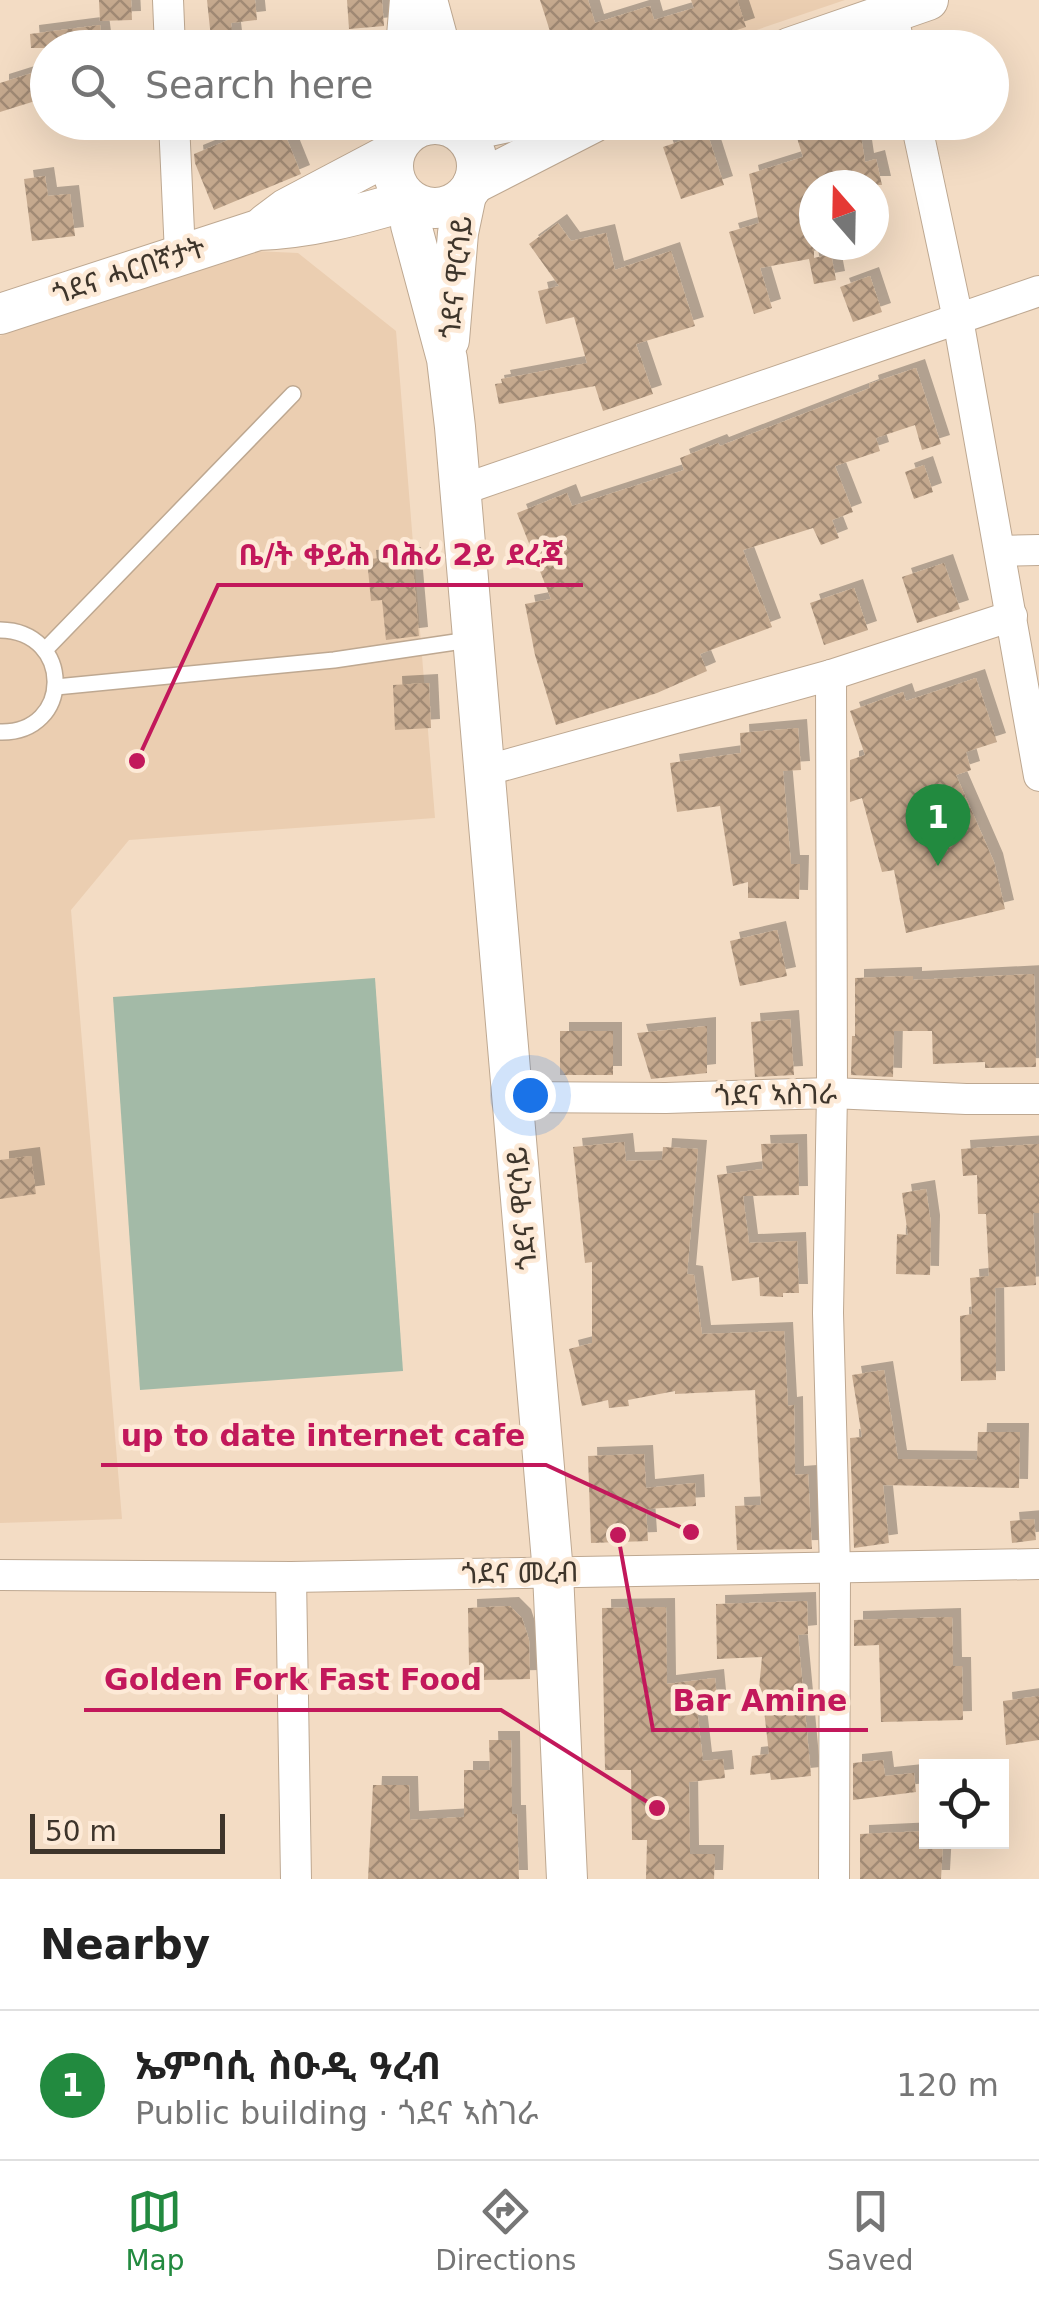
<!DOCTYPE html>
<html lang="en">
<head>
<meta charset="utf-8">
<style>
  body { margin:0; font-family:"DejaVu Sans","Noto Sans Ethiopic",sans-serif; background:#f6f6f6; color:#222 }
  .controls { position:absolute; right:30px; bottom:30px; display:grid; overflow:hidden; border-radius:0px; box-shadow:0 10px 40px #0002 }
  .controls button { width:90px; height:90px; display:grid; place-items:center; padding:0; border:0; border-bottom:2px solid #e0e0e0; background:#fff; color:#222; font:50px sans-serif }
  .compass { position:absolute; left:799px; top:170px; width:90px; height:90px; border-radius:50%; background:#fff; box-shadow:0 10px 40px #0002; rotate:340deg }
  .scale { position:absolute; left:30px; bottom:25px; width:195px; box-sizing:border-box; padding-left:10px; border:5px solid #3e352b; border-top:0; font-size:28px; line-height:35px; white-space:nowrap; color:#3e352b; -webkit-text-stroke:8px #fdead7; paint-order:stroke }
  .you { position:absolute; left:530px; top:1095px; width:35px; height:35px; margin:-25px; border:8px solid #fff; border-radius:50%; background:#1a73e8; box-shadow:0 0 0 15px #1a73e833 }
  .badge { display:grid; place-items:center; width:65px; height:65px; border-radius:50%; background:#228a3f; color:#fff; font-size:32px; font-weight:700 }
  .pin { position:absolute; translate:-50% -82px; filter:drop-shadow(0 2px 5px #0008) }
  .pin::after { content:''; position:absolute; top:52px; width:35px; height:30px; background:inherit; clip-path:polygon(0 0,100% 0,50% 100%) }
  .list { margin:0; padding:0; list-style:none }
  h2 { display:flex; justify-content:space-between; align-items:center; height:130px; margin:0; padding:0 40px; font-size:42px }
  h2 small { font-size:32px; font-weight:400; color:#767676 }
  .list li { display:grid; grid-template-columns:65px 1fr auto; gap:30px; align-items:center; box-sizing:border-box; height:150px; padding:0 40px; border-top:2px solid #e0e0e0 }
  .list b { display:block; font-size:38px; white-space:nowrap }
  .list p { margin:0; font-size:32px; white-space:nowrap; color:#767676 }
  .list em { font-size:32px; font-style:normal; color:#767676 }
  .icon { flex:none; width:55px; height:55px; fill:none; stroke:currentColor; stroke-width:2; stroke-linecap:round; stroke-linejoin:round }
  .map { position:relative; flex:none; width:1039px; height:1879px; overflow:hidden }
  .search { position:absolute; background:#fff; box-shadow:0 10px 40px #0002; left:30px; right:30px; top:30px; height:110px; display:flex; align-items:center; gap:25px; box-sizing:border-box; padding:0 35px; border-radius:55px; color:#767676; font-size:38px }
  .sheet { height:280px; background:#fff }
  nav { display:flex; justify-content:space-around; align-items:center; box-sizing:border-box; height:140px; border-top:2px solid #e0e0e0; background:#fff; font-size:28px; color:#767676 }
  nav a { display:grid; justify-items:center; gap:5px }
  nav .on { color:#228a3f }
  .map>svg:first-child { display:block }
  .built { fill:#ebceb1 }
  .garden { fill:#a3baa7 }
  .building { fill:url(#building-cross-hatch); filter:url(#shadow) }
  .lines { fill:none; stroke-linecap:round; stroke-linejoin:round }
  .lane-casing { stroke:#bea891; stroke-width:18 }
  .street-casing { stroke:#bea891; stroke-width:32 }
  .secondary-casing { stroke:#bea891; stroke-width:42 }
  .lane { stroke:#fff; stroke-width:15 }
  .street { stroke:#fff; stroke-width:30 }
  .secondary { stroke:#fff; stroke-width:40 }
  .labels { text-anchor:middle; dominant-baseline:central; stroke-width:9; stroke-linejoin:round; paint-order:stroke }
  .street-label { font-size:28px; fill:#3e352b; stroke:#fdead7 }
  .leader { fill:none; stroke:#c2185b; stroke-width:4 }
  .callout-dot { fill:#c2185b; stroke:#fdead7; stroke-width:4 }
  .callout-label { font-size:30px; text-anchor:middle; font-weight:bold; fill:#c2185b; stroke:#fdead7; stroke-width:9; stroke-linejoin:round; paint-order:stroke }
</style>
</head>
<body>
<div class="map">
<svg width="1039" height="1879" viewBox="0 0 1039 1879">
  <defs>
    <pattern id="building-cross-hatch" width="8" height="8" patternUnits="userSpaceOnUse" patternTransform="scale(2.5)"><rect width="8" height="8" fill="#c5a98e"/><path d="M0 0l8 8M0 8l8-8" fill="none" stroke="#a18a74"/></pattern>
    <filter id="shadow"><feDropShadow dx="9" dy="-9" stdDeviation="0" flood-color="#0004"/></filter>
  </defs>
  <rect width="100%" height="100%" fill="#f3dcc4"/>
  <g class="built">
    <path d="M 706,0 L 845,0 L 718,43 Z"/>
    <path d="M 228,250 L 298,253 L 396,331 L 435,818 L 129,840 L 71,910 L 122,1519 L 0,1523 L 0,336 Z"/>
  </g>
  <path class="garden" d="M 375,978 L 403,1371 L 140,1390 L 113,997 Z"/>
  <g class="building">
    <path d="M 99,0 L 131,0 L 132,20 L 100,21 Z"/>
    <path d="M 207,0 L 255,0 L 257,20 L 231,23 L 234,48 L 212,48 Z"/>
    <path d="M 347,0 L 382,0 L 384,26 L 349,29 Z"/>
    <path d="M 540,0 L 588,0 L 595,23 L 650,6 L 654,20 L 694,8 L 691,0 L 737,0 L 746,27 L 682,48 L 575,48 L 573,41 L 555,47 Z"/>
    <path d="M 100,25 L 103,48 L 31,48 L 30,34 Z"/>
    <path d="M 48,68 L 48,97 L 0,112 L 0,83 Z"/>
    <path d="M 272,122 L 280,122 L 301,174 L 214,210 L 195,163 L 194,154 Z"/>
    <path d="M 792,122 L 859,122 L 865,162 L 876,159 L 882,185 L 814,185 L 814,258 L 831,254 L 836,280 L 814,284 L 809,259 L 760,268 L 772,308 L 754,314 L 729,232 L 759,223 L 749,174 L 803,157 Z"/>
    <path d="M 707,132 L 724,185 L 681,199 L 663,147 Z"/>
    <path d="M 45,176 L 48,196 L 70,194 L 75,236 L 32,241 L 24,179 Z"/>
    <path d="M 558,223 L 571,241 L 606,233 L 615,270 L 671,251 L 695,326 L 636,344 L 653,394 L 603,411 L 595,386 L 499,404 L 495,384 L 502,383 L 501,379 L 587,363 L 574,317 L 546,324 L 538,291 L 559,286 L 529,244 Z"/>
    <path d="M 870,276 L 882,312 L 853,322 L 840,287 Z"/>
    <path d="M 916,368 L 941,444 L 922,450 L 915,425 L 876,438 L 880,451 L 835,466 L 853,512 L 832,520 L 839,538 L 821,545 L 813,528 L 743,550 L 772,627 L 700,654 L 707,671 L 657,693 L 556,725 L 535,655 L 525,604 L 551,599 L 517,513 L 567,493 L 572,506 L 684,470 L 680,458 L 718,443 L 720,446 L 870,388 L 869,384 Z"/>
    <path d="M 924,465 L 933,492 L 914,499 L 905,472 Z"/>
    <path d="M 412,556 L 419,636 L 386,640 L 382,600 L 371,601 L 367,559 Z"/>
    <path d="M 944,563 L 960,609 L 917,623 L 902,577 Z"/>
    <path d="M 854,588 L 868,630 L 824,645 L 810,603 Z"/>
    <path d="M 976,678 L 997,742 L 966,752 L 971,770 L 956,775 L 994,862 L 1005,909 L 906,933 L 894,870 L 882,872 L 862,798 L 850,802 L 850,760 L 865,755 L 850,711 L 903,692 L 906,701 Z"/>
    <path d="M 429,683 L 431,728 L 395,730 L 393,685 Z"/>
    <path d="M 798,728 L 801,770 L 783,771 L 791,864 L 800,864 L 799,899 L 748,898 L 748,882 L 733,886 L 720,806 L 677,812 L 670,763 L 741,753 L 740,733 Z"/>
    <path d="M 777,930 L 787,976 L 740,986 L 730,941 Z"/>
    <path d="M 1034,974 L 1036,1067 L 985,1068 L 985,1062 L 933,1064 L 932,1031 L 894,1031 L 893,1077 L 851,1075 L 852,1036 L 855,1036 L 855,978 L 913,976 L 913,980 Z"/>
    <path d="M 790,1019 L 794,1075 L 755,1077 L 751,1022 Z"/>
    <path d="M 707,1026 L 707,1073 L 651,1079 L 637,1033 Z"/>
    <rect x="560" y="1031" width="53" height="44"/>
    <path d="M 624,1142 L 626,1161 L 662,1160 L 663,1147 L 698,1149 L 687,1274 L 694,1275 L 702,1334 L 784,1331 L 788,1406 L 794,1405 L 795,1475 L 808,1474 L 812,1549 L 737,1550 L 735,1506 L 761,1505 L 755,1390 L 675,1394 L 675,1391 L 628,1400 L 629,1406 L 609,1408 L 608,1400 L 582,1406 L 569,1349 L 592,1343 L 592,1262 L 585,1263 L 573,1147 Z"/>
    <path d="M 798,1143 L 799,1195 L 743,1196 L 749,1243 L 797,1241 L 799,1293 L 783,1293 L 783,1297 L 760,1296 L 759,1277 L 732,1281 L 717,1175 L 763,1169 L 761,1144 Z"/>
    <path d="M 1039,1144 L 1039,1213 L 1033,1213 L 1036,1285 L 995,1288 L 996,1380 L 961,1381 L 960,1316 L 972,1314 L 970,1278 L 989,1276 L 986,1214 L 978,1214 L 977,1175 L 963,1176 L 961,1149 Z"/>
    <path d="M 31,1156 L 36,1194 L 0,1199 L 0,1160 Z"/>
    <path d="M 926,1189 L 931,1224 L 930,1275 L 896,1274 L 897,1234 L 908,1235 L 902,1193 Z"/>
    <path d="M 884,1370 L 898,1459 L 977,1460 L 978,1432 L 1020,1432 L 1019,1488 L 883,1485 L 889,1543 L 854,1548 L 850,1438 L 862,1437 L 852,1375 Z"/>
    <path d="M 644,1454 L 646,1488 L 695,1483 L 696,1506 L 646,1509 L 648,1541 L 591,1543 L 588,1456 Z"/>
    <path d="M 1034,1519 L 1036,1540 L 1012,1543 L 1010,1521 Z"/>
    <path d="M 807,1601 L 808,1634 L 798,1635 L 811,1776 L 771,1780 L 770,1773 L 750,1775 L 752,1756 L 769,1754 L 764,1710 L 757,1709 L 762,1657 L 717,1659 L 716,1604 Z"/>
    <path d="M 510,1606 L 522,1618 L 529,1640 L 530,1679 L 480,1680 L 479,1664 L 469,1665 L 468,1608 Z"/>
    <path d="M 666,1607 L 667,1684 L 715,1678 L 717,1699 L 696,1701 L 703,1761 L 723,1759 L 725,1778 L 689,1782 L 690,1854 L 715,1854 L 714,1879 L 646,1879 L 647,1840 L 632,1840 L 631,1770 L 605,1770 L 602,1608 Z"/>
    <path d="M 952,1617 L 953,1666 L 962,1666 L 963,1720 L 881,1722 L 879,1645 L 854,1646 L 854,1620 Z"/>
    <path d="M 1039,1696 L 1039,1740 L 1006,1745 L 1003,1701 Z"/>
    <path d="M 489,1740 L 511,1740 L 512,1814 L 517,1814 L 519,1879 L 368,1879 L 373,1785 L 409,1785 L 410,1820 L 464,1817 L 464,1770 L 490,1770 Z"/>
    <path d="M 883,1760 L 885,1776 L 914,1773 L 916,1792 L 853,1800 L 853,1763 Z"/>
    <path d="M 926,1831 L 926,1842 L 943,1842 L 941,1879 L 860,1879 L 860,1834 Z"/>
  </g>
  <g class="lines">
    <defs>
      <g id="lane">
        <path d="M 0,630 C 74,631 73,734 0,732"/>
        <path d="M 45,650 L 293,394"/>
        <path d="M 56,687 L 334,660 L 469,640"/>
      </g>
      <g id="street">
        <path d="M 168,0 L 170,48"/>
        <path d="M 892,12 L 900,48"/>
        <path d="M 174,122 L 180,254"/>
        <path d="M 916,122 L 958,319 L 1039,776"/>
        <path d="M 461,490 L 1039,291"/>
        <path d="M 1000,551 L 1039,550"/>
        <path d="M 831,675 L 832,1093 L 828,1313 L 835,1568 L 834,1879"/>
        <path d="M 484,771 L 831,675 L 1012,616"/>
        <path d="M 513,1097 L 666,1098 L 832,1093 L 966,1099 L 1039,1099"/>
        <path d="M 0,1575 L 291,1577 L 1039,1564"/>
        <path d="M 291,1577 L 296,1879"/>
      </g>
      <g id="secondary">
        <path d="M 427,0 L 440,48"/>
        <path d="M 406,48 L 410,0"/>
        <path d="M 789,48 L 928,0"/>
        <circle cx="435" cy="166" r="42"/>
        <path d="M 461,132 L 508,122"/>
        <path d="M 473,184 L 594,122"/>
        <path d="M 410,201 L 411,225 L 447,359 L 455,427 L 553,1573 L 567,1879"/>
        <path d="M 266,224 L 286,209 L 394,152"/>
        <path d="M 0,314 L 258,230 C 310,228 359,215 409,200"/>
        <path d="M 449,340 L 458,233 L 466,195"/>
      </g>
    </defs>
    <use href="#lane" class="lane-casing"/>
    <use href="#street" class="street-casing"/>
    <use href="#secondary" class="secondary-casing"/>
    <use href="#lane" class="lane"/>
    <use href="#street" class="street"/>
    <use href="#secondary" class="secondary"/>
  </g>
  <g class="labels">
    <g class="street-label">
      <text transform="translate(129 271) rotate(-18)">ጎደና ሓርበኛታት</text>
      <text transform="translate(456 277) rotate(-84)">ጎደና ዋርሳይ</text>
      <text transform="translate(776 1095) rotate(-1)">ጎደና ኣስገራ</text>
      <text transform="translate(522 1208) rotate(-95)">ጎደና ዋርሳይ</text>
      <text transform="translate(520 1573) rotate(-1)">ጎደና መረብ</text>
    </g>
  </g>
  <path class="leader" d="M137 761L218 585H583M691 1532L546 1465H101M657 1808L501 1710H84M618 1535L653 1730H868"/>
  <g class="callout-dot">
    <circle cx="137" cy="761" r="10"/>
    <circle cx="691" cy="1532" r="10"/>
    <circle cx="657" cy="1808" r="10"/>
    <circle cx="618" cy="1535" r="10"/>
  </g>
  <g class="callout-label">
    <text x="401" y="565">ቤ/ት ቀይሕ ባሕሪ 2ይ ደረጃ</text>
    <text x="323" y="1446">up to date internet cafe</text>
    <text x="293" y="1690">Golden Fork Fast Food</text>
    <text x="760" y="1711">Bar Amine</text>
  </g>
</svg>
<div class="controls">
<button><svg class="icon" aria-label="locate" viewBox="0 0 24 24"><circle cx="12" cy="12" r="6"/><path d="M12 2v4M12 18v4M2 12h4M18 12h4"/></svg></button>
</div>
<svg class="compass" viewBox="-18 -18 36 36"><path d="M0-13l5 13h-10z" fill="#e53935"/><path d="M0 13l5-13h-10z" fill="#767676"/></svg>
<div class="scale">50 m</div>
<div class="you"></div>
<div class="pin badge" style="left:938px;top:866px">1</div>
<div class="search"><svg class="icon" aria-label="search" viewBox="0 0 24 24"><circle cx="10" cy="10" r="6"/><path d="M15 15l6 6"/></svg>Search here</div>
</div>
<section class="sheet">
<h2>Nearby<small></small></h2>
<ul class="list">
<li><span class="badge">1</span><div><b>ኤምባሲ ስዑዲ ዓረብ</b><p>Public building · ጎደና ኣስገራ</p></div><em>120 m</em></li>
</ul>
</section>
<nav>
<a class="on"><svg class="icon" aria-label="map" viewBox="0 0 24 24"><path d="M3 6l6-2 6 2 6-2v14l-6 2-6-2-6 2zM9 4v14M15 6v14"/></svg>Map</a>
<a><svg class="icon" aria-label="directions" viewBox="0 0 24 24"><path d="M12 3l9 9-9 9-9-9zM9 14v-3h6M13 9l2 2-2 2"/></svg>Directions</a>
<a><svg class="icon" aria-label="saved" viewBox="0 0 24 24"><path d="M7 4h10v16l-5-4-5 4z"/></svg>Saved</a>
</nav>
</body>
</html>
